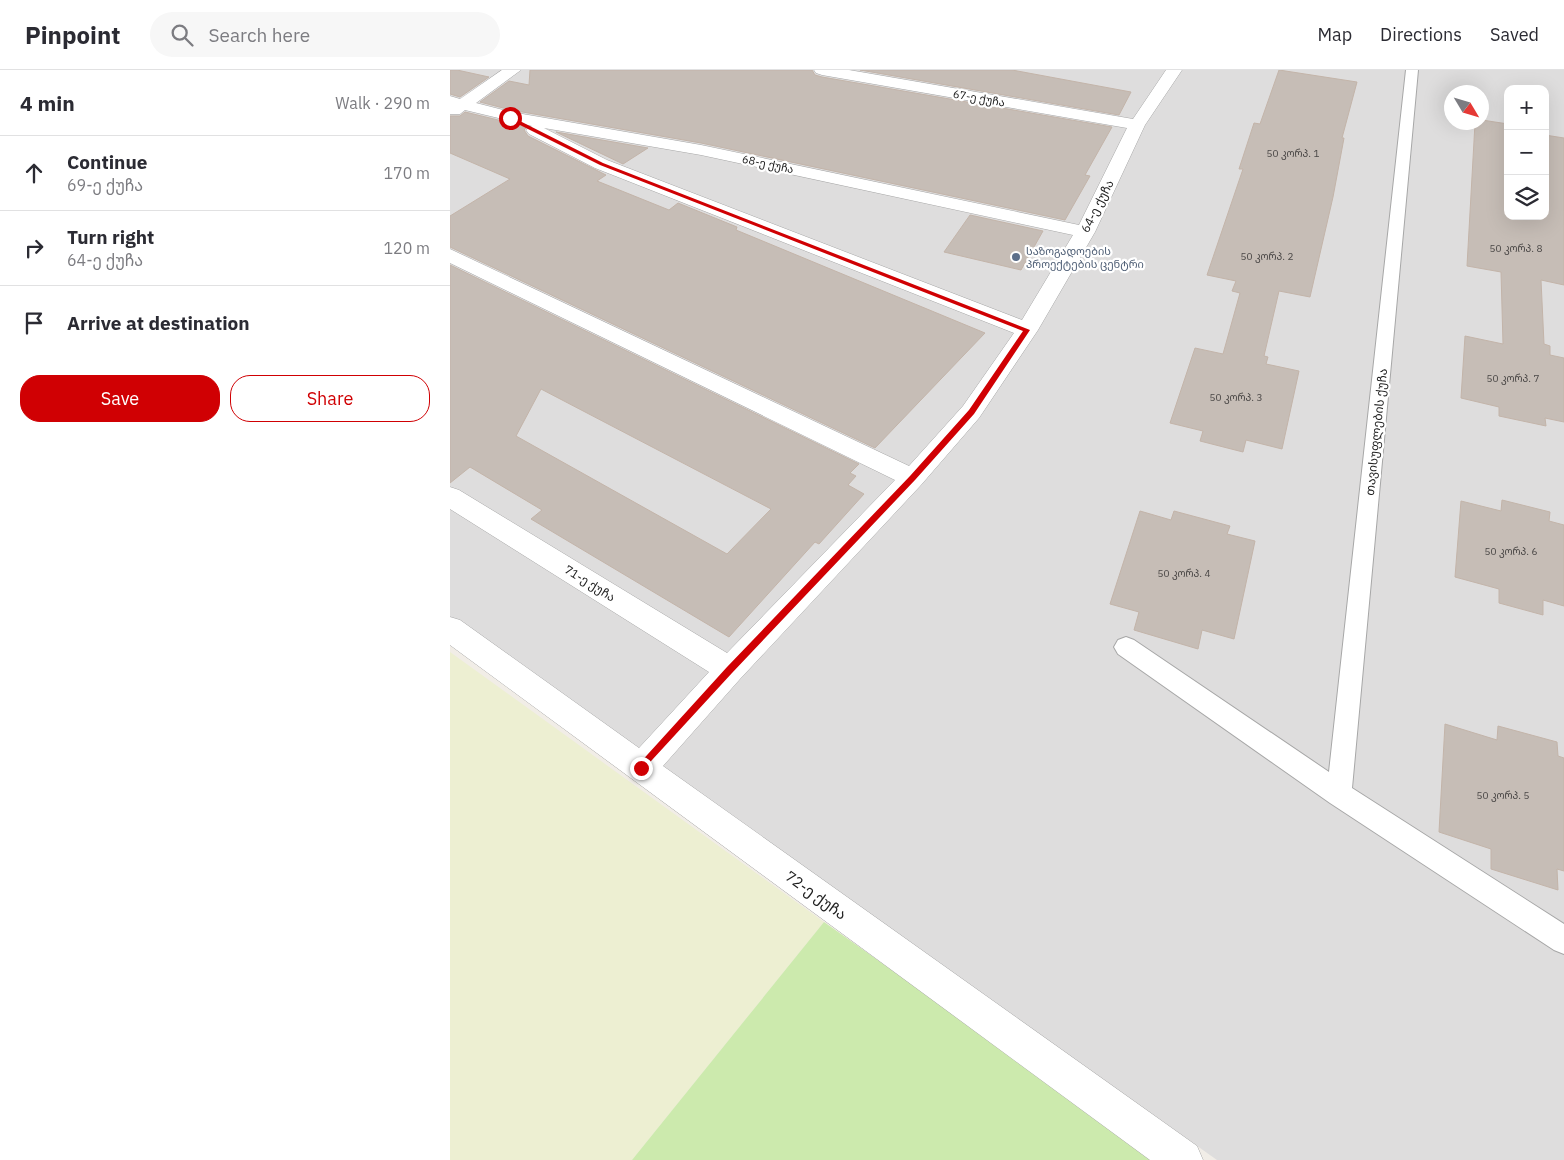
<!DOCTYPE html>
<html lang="en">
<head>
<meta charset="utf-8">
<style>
  body { margin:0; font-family:"IBM Plex Sans","Noto Sans Georgian",sans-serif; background:#f7f7f7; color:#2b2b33 }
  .controls { position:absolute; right:15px; top:15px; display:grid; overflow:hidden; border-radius:10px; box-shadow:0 5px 20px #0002 }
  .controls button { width:45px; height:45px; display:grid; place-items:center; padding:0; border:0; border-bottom:1px solid #e1e1e2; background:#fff; color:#2b2b33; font:25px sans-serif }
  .compass { position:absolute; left:994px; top:15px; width:45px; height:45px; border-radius:50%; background:#fff; box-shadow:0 5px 20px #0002; rotate:128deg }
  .stop { position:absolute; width:15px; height:15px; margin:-11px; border:4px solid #d00003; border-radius:50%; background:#fff }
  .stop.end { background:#d00003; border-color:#fff; box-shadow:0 1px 5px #0008 }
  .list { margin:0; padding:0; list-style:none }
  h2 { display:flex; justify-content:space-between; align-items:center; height:65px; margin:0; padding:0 20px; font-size:21px }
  h2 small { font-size:16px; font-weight:400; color:#7c7c81 }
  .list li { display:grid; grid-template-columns:32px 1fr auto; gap:15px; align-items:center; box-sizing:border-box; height:75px; padding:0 20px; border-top:1px solid #e1e1e2 }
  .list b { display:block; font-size:19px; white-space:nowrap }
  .list p { margin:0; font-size:16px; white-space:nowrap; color:#7c7c81 }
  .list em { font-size:16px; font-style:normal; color:#7c7c81 }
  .actions { display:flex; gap:10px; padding:15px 20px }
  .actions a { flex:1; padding:11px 0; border:1px solid #d00003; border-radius:20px; text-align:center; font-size:18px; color:#d00003 }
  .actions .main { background:#d00003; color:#fff }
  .icon { flex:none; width:28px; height:28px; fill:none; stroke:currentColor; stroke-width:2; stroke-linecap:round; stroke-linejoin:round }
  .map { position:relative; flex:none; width:1114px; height:1090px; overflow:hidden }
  header { display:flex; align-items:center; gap:30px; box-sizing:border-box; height:70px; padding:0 25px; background:#fff; border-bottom:1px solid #e1e1e2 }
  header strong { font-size:24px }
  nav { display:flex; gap:28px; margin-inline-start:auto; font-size:18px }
  .search { width:350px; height:45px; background:#f7f7f7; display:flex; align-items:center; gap:12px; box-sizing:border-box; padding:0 18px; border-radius:28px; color:#7c7c81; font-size:19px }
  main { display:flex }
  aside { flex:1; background:#fff }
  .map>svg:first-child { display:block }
  .residential { fill:#dedddd; fill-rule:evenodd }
  .farmland { fill:#edefd2 }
  .grass { fill:#cceaad }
  .building { fill:#c6bdb6; stroke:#c3b4a9; fill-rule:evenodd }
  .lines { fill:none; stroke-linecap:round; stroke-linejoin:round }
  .lane-casing { stroke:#a7a7a7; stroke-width:2 }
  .street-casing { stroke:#a7a7a7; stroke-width:1 }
  .lane { fill:#fff; fill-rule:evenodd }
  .street { fill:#fff; fill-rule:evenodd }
  .route { fill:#d00003 }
  .service-dot { fill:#5c6f8a; stroke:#fff; stroke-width:2 }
  .labels { text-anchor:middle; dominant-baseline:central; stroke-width:4.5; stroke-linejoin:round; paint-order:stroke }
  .number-label { font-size:10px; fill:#4a4746 }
  .far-street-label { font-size:11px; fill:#202020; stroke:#fff }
  .far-service-label { font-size:11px; fill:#4e5e75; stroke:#fff; text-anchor:start }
  .street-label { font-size:12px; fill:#202020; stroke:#fff }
  .near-street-label { font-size:15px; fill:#202020; stroke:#fff }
</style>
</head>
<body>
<header>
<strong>Pinpoint</strong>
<div class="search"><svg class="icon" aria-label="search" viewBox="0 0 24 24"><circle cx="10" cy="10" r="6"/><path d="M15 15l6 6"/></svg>Search here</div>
<nav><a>Map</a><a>Directions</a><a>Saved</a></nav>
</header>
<main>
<aside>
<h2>4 min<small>Walk · 290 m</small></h2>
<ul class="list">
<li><svg class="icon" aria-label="ahead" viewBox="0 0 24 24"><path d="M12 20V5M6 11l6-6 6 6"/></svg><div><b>Continue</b><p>69-ე ქუჩა</p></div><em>170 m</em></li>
<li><svg class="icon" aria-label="right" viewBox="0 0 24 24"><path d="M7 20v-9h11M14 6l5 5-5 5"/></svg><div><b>Turn right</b><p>64-ე ქუჩა</p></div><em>120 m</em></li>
<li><svg class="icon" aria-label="arrive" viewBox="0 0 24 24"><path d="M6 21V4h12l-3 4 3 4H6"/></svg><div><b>Arrive at destination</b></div></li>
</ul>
<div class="actions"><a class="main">Save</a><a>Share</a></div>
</aside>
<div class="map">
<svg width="1114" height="1090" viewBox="0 0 1114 1090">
  <rect width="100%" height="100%" fill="#f1ede7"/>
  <path class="residential" d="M 0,0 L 1114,0 L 1114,1090 L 767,1090 L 0,547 ZM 1058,19 L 1095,19 L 1095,146 L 1058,146 ZM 1002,22 L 1032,22 L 1032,52 L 1002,52 Z"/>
  <path class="farmland" d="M 0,582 L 374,852 L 182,1090 L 0,1090 Z"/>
  <path class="grass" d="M 374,852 L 710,1090 L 182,1090 Z"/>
  <g class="building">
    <path d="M 0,0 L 7,0 L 39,7 L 10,27 L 0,24 Z"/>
    <path d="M 80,0 L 362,0 L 365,5 L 372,7 L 662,57 L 635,105 L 640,106 L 615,150 L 251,73 L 61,40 L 30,32 L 59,11 L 79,15 Z"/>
    <path d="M 410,0 L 562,0 L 681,22 L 669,45 Z"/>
    <path d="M 829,0 L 907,12 L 892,68 L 894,68 L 883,127 L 860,227 L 829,221 L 814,286 L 818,287 L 816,294 L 849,301 L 832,379 L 796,370 L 793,382 L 750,371 L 753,361 L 720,353 L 745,278 L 773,284 L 790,223 L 782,221 L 786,211 L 757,205 L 793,99 L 789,99 L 804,53 L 810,54 Z"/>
    <path d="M 15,42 L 77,57 L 74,60 L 78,66 L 156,105 L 147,111 L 219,140 L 228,133 L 287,157 L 286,160 L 535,263 L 425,378 L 0,177 L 0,146 L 60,109 L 0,83 L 0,46 L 10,46 Z"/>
    <path d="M 1032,50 L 1058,54 L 1058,146 L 1095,146 L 1095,65 L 1114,68 L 1114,215 L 1091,210 L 1094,274 L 1100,276 L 1100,285 L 1114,288 L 1114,352 L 1095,348 L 1096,356 L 1049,346 L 1049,337 L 1011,328 L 1015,266 L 1053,274 L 1051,202 L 1017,196 L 1025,53 L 1032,52 Z"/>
    <path d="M 106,62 L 198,78 L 173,94 Z"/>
    <path d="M 520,145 L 593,161 L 571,200 L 494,182 Z"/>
    <path d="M 0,195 L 409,394 L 400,403 L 406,406 L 398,415 L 414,424 L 369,474 L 365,472 L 279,567 L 81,449 L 92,440 L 20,397 L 0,413 ZM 91,319 L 321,439 L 277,484 L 66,366 Z"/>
    <path d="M 1052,430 L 1100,442 L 1099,451 L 1114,455 L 1114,536 L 1093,530 L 1093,545 L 1049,533 L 1049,519 L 1005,507 L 1011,431 L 1051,441 Z"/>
    <path d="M 690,441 L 721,450 L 724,441 L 780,456 L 777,464 L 805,471 L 784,569 L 752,560 L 748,579 L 684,560 L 689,542 L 660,534 Z"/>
    <path d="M 995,654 L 1047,670 L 1048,656 L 1107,672 L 1108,686 L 1114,688 L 1114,801 L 1107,799 L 1108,820 L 1041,799 L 1041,779 L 989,762 Z"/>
  </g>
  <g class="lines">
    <defs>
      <path id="lane" d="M 956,0 L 968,0 L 902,718 L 1114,854 L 1114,884 L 1104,880 L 880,733 L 668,584 L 664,577 L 668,570 L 676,567 L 684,570 L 879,702 Z"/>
      <path id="street" d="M 52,0 L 71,0 L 26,33 L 61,42 L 251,75 L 629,155 L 677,58 L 372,5 L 366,3 L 364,0 L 399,0 L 683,49 L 716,0 L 732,0 L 695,55 L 645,162 L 588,260 L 529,348 L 471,415 L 290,609 L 213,696 L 747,1076 L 753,1090 L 700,1090 L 0,575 L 0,547 L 10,550 L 189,678 L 259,602 L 0,439 L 0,417 L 9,420 L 277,583 L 445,410 L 0,193 L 0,179 L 459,396 L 513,336 L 564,263 L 145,98 L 79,64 L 76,60 L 82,56 L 15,40 L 10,44 L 0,44 L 0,26 L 10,29 ZM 94,58 L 251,85 L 623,165 L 572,250 L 157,90 Z"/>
    </defs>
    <use href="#lane" class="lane-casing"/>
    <use href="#street" class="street-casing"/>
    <use href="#lane" class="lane"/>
    <use href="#street" class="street"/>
  </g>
  <path class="route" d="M 60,46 L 153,93 L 580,260 L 524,344 L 465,410 L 282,603 L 191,702 L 187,698 L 188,695 L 277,597 L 460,406 L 519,340 L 573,261 L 150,95 L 58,49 Z"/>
  <circle class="service-dot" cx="566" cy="187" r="5"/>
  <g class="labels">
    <g class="number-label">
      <text x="843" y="83">50 კორპ. 1</text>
      <text x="1066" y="178">50 კორპ. 8</text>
      <text x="817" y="186">50 კორპ. 2</text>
      <text x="1063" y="308">50 კორპ. 7</text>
      <text x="786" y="327">50 კორპ. 3</text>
      <text x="1061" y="481">50 კორპ. 6</text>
      <text x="734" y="503">50 კორპ. 4</text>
      <text x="1053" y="725">50 კორპ. 5</text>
    </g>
    <g class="far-street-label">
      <text transform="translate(529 28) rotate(10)">67-ე ქუჩა</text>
      <text transform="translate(318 94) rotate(12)">68-ე ქუჩა</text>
    </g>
    <g class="far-service-label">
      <text x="576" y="181">საზოგადოების<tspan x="576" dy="13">პროექტების ცენტრი</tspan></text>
    </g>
    <g class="street-label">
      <text transform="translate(647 136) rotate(-63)">64-ე ქუჩა</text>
      <text transform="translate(926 362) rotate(-84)">თავისუფლების ქუჩა</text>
      <text transform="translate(140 513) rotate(32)">71-ე ქუჩა</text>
    </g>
    <g class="near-street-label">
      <text transform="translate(366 825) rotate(36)">72-ე ქუჩა</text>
    </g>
  </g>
</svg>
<div class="controls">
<button>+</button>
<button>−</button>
<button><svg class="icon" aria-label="layers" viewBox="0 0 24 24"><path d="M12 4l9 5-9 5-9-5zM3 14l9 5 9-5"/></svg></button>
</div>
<svg class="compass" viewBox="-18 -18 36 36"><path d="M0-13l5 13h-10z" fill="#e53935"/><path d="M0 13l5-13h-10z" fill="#7c7c81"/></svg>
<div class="stop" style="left:60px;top:48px"></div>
<div class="stop end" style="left:191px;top:698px"></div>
</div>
</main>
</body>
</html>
